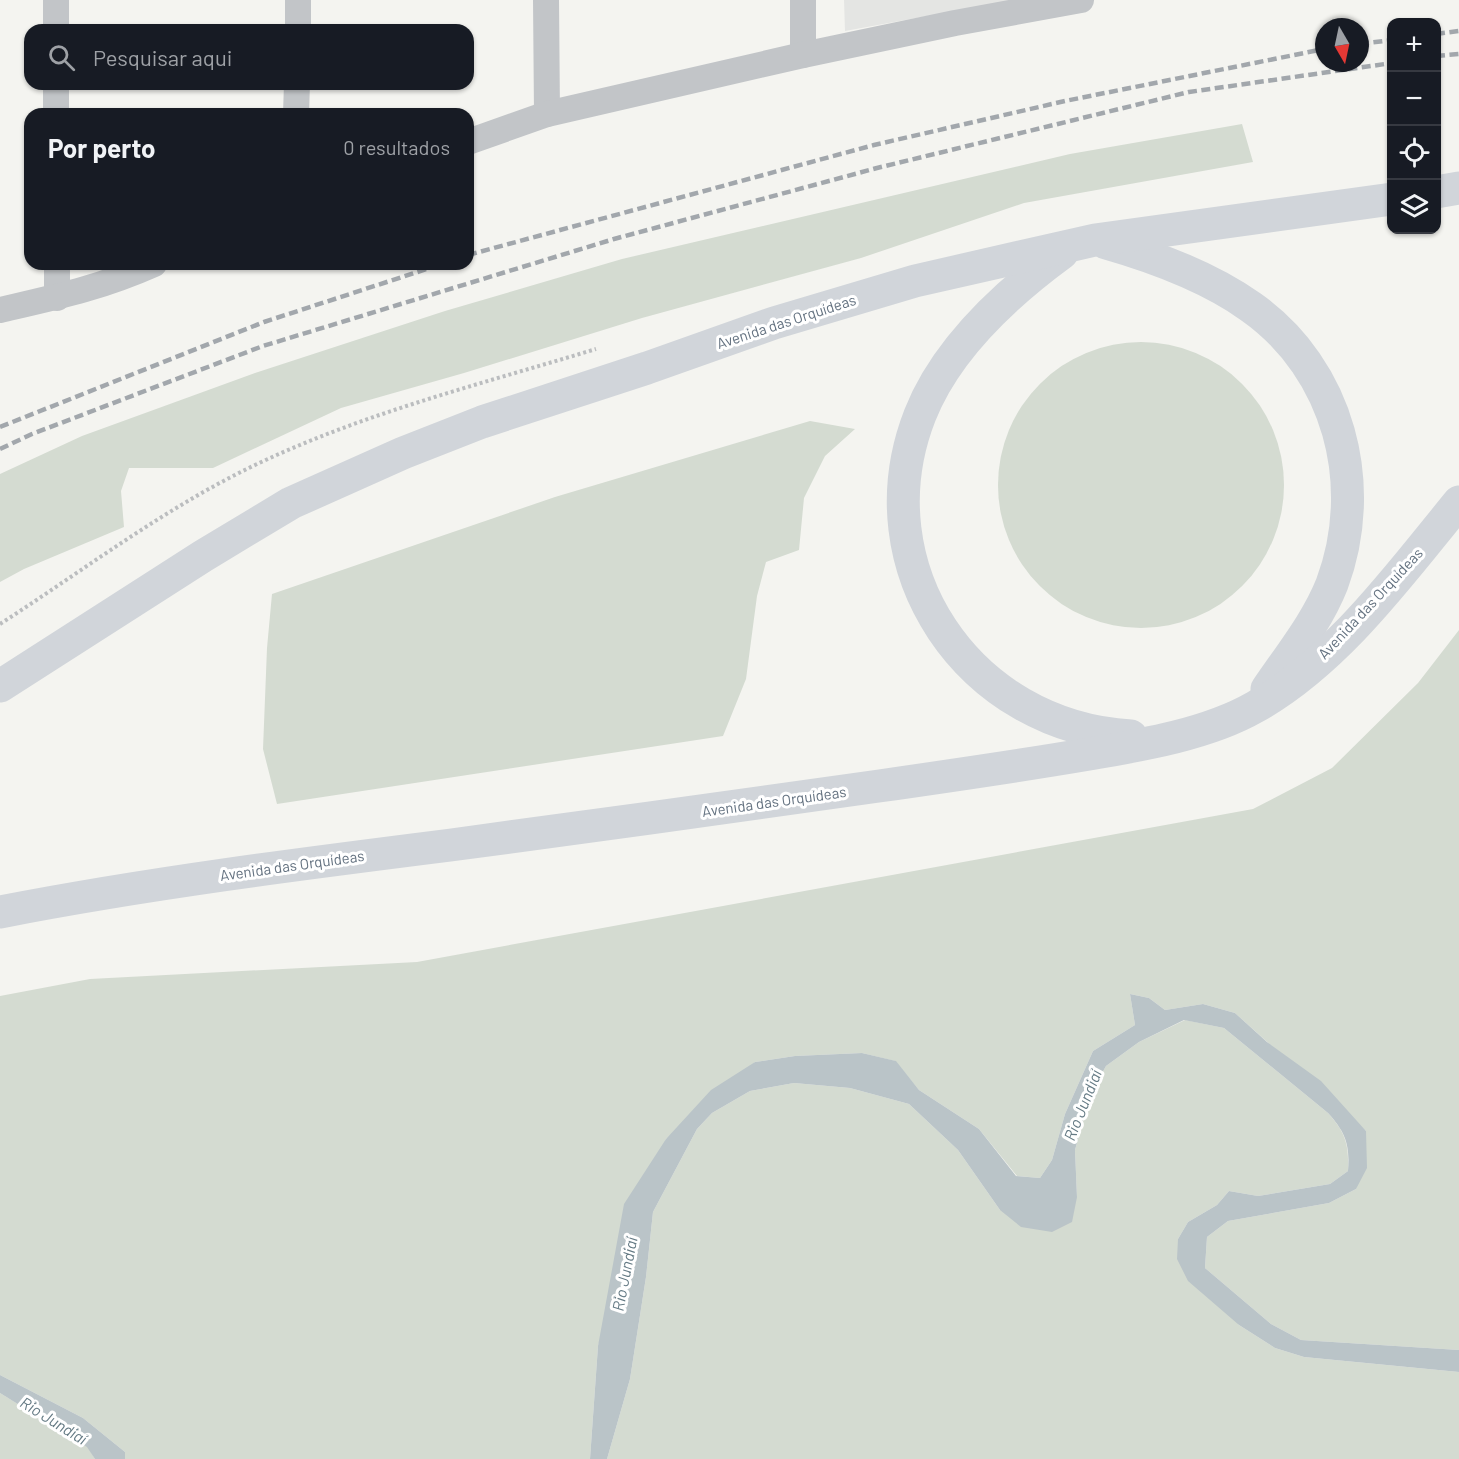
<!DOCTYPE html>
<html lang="pt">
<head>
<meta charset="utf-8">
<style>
  body { margin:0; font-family:Barlow,sans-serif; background:#20242c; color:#f1f3f6 }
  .controls { position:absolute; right:18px; top:18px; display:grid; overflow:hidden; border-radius:12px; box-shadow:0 2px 4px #0004 }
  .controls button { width:54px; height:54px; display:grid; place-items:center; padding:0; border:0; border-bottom:2px solid #363941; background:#171b24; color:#f1f3f6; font:30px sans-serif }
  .compass { position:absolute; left:1315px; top:18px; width:54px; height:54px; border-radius:50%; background:#171b24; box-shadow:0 2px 4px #0004; rotate:171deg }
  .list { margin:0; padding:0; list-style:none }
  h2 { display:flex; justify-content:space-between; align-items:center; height:78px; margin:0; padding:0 24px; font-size:26px }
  h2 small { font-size:20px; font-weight:400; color:#9ea1a6 }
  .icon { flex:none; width:33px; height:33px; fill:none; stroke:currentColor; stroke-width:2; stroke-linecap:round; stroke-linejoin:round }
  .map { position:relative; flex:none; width:1459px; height:1459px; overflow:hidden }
  .search { position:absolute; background:#171b24; box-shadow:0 2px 4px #0004; left:24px; top:24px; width:450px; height:66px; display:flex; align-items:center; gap:15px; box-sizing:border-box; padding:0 21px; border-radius:18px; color:#9ea1a6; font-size:22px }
  .panel { position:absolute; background:#171b24; box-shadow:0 2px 4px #0004; left:24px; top:108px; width:450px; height:162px; border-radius:18px }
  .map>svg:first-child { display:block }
  .built { fill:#e4e5e3 }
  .green { fill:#d4dbd1 }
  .water { fill:#bac4c8 }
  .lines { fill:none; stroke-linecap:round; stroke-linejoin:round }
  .path { stroke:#bbbdbf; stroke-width:4; stroke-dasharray:3 3; stroke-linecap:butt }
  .minor { stroke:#c2c5c8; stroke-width:26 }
  .primary { stroke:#d1d5da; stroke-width:33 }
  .rail { stroke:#a2a7ac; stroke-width:4.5; stroke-dasharray:9 4.5; stroke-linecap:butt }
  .labels { text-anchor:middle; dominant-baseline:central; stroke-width:6; stroke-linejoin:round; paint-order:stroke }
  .street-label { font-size:15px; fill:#647280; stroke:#fff }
  .water-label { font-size:16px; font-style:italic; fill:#647a84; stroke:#fff }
</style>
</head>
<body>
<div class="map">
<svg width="1459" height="1459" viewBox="0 0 1459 1459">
  <rect width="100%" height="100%" fill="#f4f4f0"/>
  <path class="built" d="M 844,0 L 1015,0 L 845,31 Z"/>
  <g class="green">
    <path d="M 1242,124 L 1253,162 L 1024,203 L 861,258 L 642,318 L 464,373 L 341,408 L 213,468 L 129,468 L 121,491 L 124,527 L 24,569 L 0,582 L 0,474 L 82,436 L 255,373 L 445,311 L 622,259 L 1070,154 Z"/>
    <circle cx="1141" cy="485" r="143"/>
    <path d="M 810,421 L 855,429 L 825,456 L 804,498 L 799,550 L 766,562 L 757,596 L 746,679 L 723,736 L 277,804 L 263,749 L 267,648 L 272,594 L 555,497 Z"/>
    <path d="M 1459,630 L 1459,1350 L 1301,1340 L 1271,1324 L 1205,1268 L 1207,1237 L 1228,1221 L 1329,1203 L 1356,1189 L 1366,1131 L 1235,1013 L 1203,1004 L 1165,1010 L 1149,998 L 1130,994 L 1135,1025 L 1093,1051 L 1065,1114 L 1052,1160 L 1040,1178 L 1017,1176 L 979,1129 L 919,1090 L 895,1061 L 862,1053 L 795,1056 L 755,1062 L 666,1139 L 598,1346 L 590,1459 L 125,1459 L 125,1452 L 83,1418 L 0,1375 L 0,996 L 90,979 L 417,962 L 1253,809 L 1332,768 L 1418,683 Z"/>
    <path d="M 1185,1020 L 1224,1028 L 1328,1113 C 1346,1133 1349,1145 1348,1171 L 1330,1184 L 1258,1196 L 1229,1191 L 1217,1205 L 1188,1222 L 1178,1239 L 1239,1325 L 1275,1348 L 1304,1357 L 1459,1372 L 1459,1459 L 607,1459 L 630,1379 L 646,1277 L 653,1212 L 697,1129 L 712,1113 L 750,1091 L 794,1083 L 850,1088 L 909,1104 L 958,1150 L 1000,1210 L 1077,1197 L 1075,1150 L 1090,1095 L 1106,1066 L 1139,1042 Z"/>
    <path d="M 0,1393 L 88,1447 L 95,1459 L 0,1459 Z"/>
  </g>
  <g class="water">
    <path d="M 1130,994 L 1149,998 L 1165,1010 L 1203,1004 L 1235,1013 L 1267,1042 L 1321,1081 L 1366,1131 L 1367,1168 L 1356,1189 L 1329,1203 L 1228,1221 L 1207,1237 L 1205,1268 L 1271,1324 L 1301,1340 L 1459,1350 L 1459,1372 L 1304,1357 L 1275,1348 L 1239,1325 L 1188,1281 L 1177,1259 L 1178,1239 L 1188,1222 L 1217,1205 L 1229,1191 L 1258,1196 L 1330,1184 L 1348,1171 C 1350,1145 1346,1133 1328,1113 L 1224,1028 L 1184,1020 L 1139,1042 L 1106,1066 L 1090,1095 L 1075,1150 L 1077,1197 L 1072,1222 L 1052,1232 L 1021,1227 L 1000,1210 L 958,1150 L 909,1104 L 850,1088 L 794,1083 L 750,1091 L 712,1113 L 697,1129 L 653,1212 L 646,1277 L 630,1379 L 607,1459 L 590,1459 L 598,1346 L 624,1204 L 666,1139 L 711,1090 L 755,1062 L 795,1056 L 862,1053 L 896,1061 L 919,1090 L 979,1129 L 1016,1176 L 1040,1178 L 1052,1160 L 1065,1114 L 1093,1051 L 1135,1025 Z"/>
    <path d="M 0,1375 L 83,1418 L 125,1452 L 125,1459 L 95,1459 L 87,1447 L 0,1393 Z"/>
  </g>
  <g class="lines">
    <path class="path" d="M 0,624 C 84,570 165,508 255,465 C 364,413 481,384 596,349"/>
    <g class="minor">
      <path d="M 56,0 L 56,30"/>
      <path d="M 546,0 L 547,114"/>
      <path d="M 803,0 L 803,55"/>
      <path d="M 298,30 L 298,0"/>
      <path d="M 56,84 L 56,114"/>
      <path d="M 296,114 L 297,84"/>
      <path d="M 468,142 L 547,114 L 803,55 L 955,23 L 1081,0"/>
      <path d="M 57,264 L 57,298"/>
      <path d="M 0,310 C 56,297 100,288 154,264"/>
    </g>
    <g class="primary">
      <path d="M 1436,192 L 1459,188"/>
      <path d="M 1106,243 C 1155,257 1209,277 1251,307 C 1339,369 1369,485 1332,584 C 1317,622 1290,655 1267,689"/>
      <path d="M 1062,253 C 1006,294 946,349 920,415 C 860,568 969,727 1131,736"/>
      <path d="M 0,686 L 203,556 L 291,503 L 403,453 L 482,422 L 647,368 L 774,323 L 915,281 L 1095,240 L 1392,199"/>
      <path d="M 0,912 C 149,883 300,864 451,845 C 594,826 736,806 879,786 C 949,776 1019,766 1089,754 C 1142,745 1208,734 1255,707 C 1337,661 1400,574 1459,502"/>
    </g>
    <g class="rail">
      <path d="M 1436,34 L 1459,31"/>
      <path d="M 1360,44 L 1392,40"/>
      <path d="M 1436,56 L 1459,54"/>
      <path d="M 468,255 L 874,145 L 1065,101 L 1324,49"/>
      <path d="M 0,427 L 264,322 L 442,264"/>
      <path d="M 0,449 L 32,434 L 263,346 L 614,239 L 877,168 L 1189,92 L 1392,63"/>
    </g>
  </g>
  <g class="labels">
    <g class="street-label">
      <text transform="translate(786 321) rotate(-18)">Avenida das Orquídeas</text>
      <text transform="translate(1370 603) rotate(-47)">Avenida das Orquídeas</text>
      <text transform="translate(774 801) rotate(-8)">Avenida das Orquídeas</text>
      <text transform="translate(292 865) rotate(-8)">Avenida das Orquídeas</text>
    </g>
    <g class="water-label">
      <text transform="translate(1082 1105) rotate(-68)">Rio Jundiaí</text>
      <text transform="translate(624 1274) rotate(-79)">Rio Jundiaí</text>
      <text transform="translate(54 1420) rotate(32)">Rio Jundiaí</text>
    </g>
  </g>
</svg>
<div class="controls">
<button>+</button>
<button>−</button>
<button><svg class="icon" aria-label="locate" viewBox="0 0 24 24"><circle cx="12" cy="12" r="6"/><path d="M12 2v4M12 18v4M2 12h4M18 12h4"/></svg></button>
<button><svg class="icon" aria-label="layers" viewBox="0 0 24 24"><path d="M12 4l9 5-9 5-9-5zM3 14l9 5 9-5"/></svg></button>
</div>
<svg class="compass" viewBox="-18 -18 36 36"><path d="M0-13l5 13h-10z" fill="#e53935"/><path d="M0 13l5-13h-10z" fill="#9ea1a6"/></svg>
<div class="search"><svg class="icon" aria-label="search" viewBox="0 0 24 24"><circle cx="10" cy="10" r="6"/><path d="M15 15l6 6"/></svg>Pesquisar aqui</div>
<section class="panel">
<h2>Por perto<small>0 resultados</small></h2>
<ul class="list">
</ul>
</section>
</div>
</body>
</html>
